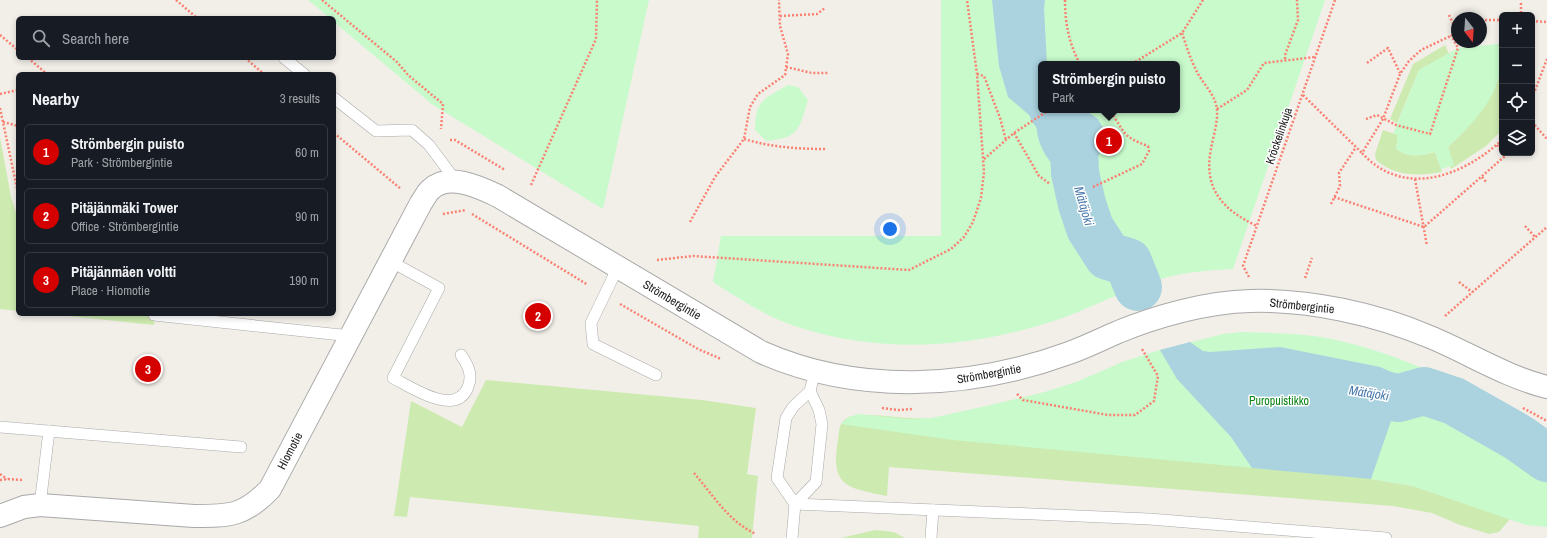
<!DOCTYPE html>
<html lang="en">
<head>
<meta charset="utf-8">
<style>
  body { margin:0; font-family:"Archivo Narrow",sans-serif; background:#20242c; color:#f1f3f6 }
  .controls { position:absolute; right:12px; top:12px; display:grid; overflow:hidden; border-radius:6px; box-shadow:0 2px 6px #0003 }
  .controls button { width:36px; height:36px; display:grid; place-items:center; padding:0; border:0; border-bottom:1px solid #363941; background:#171b24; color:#f1f3f6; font:20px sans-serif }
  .compass { position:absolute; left:1451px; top:12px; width:36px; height:36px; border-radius:50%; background:#171b24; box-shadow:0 2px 6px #0003; rotate:163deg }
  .you { position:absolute; left:890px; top:229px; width:14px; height:14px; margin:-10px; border:3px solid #fff; border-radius:50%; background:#1a73e8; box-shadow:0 0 0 6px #1a73e833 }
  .badge { display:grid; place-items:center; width:26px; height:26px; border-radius:50%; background:#d40000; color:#fff; font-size:13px; font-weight:700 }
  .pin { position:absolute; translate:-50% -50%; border:2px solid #fff; box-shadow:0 1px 4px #0006 }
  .popup { position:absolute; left:1038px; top:61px; width:142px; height:52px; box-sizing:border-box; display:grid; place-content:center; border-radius:6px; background:#171b24; filter:drop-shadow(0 1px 3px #0005); font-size:13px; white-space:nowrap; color:#9ea1a6 }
  .popup b { font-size:15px; color:#f1f3f6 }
  .popup::after { content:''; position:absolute; left:50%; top:100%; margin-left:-8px; border:8px solid transparent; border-top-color:#171b24 }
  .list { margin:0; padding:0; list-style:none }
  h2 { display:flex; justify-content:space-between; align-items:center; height:52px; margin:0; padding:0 16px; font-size:17px }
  h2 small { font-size:13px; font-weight:400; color:#9ea1a6 }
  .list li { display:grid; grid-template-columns:26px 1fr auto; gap:12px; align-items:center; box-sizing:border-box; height:56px; margin:0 8px 8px; padding:0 8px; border:1px solid #363941; border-radius:6px }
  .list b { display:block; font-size:15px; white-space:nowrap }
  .list p { margin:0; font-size:13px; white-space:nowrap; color:#9ea1a6 }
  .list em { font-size:13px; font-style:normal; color:#9ea1a6 }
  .icon { flex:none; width:22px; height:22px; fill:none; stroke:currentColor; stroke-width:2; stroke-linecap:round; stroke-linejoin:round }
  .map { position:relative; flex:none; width:1547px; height:538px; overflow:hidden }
  .search { position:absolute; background:#171b24; box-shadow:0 2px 6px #0003; left:16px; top:16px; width:320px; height:44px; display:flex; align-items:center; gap:10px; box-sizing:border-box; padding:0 14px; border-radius:6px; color:#9ea1a6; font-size:15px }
  .panel { position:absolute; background:#171b24; box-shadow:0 2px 6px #0003; left:16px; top:72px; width:320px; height:244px; border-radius:6px }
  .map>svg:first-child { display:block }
  .grass { fill:#cdebb0 }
  .park { fill:#c8facc; fill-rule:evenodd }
  .water { fill:#aad3df }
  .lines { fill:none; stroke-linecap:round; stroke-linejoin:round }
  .river { stroke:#aad3df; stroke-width:48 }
  .service-casing { stroke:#a9a9a9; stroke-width:12 }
  .minor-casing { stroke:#a9a9a9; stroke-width:24 }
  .path { stroke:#fa8072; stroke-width:2.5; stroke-dasharray:2 2; stroke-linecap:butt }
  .service { stroke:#fff; stroke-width:11 }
  .minor { stroke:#fff; stroke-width:22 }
  .labels { text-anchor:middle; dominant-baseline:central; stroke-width:3; stroke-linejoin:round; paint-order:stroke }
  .street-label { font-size:12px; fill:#222; stroke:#fff }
  .park-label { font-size:12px; fill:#0c8416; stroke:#fff }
  .water-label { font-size:13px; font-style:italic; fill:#4a7aab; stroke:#fff }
</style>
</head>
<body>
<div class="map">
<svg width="1547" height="538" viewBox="0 0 1547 538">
  <rect width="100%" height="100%" fill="#f2efe9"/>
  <g class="grass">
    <path d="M 1498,44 L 1502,44 L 1502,130 L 1486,146 L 1451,169 L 1450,166 L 1453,165 L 1448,147 C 1464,133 1495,96 1499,75 C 1500,65 1499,54 1498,44 Z"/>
    <path d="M 1445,45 L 1449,54 L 1419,70 L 1397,123 L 1390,119 L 1413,64 Z"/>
    <path d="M 1383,130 L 1398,135 L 1396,149 C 1408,158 1421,156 1435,152 L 1442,172 C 1418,176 1396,177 1376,160 L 1375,154 Z"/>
    <path d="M 0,137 L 11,197 L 18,219 L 18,311 L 0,309 Z"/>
    <path d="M 49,314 L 155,314 L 154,325 Z"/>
    <path d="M 1125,361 L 1371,479 L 1413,486 L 1510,519 L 1499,532 L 1489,534 L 1460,525 L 1432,513 L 1393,506 L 889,467 L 887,496 C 846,488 830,486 838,440 C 839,432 839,422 847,418 C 863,410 908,421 931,418 C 945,417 961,412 975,409 C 1009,401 1043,394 1075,383 C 1092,377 1109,368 1125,361 Z"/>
    <path d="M 486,380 L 702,400 L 756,408 L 747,474 L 758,476 L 752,538 L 698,538 L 699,526 L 410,497 L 407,517 L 394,516 L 411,401 L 462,427 Z"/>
    <path d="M 875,530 L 894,532 L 905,538 L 841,538 Z"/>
  </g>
  <g class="park">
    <path d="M 308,0 L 649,0 L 603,209 L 433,105 L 334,22 L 334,18 L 330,18 Z"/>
    <path d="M 941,0 L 1325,0 L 1233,269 C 1210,270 1186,272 1164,278 C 1130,287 1098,305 1065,317 C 981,347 890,355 804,329 C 771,320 741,300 713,282 L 721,236 L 941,236 ZM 1041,64 L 1177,64 L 1177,110 L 1041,110 Z"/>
    <path d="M 1498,44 C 1499,54 1500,65 1499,75 C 1494,102 1468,129 1448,147 L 1454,165 L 1441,169 L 1435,152 C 1420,156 1409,158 1396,149 L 1398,135 L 1393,134 L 1419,70 L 1458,48 Z"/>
    <path d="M 788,85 L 798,87 L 808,100 C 799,130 799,138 766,141 L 755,130 C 755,100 764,99 788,85 Z"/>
    <path d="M 1242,332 C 1269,333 1295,333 1321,337 C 1400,351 1479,392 1547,433 L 1547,527 L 1526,525 L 1413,486 L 1371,479 L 953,440 L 841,424 L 847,418 L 858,414 L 908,419 L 932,418 L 986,406 L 1045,392 L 1076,382 L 1125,361 L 1160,350 L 1223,334 Z"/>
  </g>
  <g class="water">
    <path d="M 992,0 L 1045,0 L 1044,9 L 1047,64 L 1041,64 L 1041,110 L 1085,110 L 1098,119 L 1111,142 L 1089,165 L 1075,173 L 1059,172 C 1044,155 1037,144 1036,121 L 1008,97 L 999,66 Z"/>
    <path d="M 1190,342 L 1203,351 L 1210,352 L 1280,347 L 1380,367 L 1403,377 L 1399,398 L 1371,479 L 1252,468 L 1231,437 L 1177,379 L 1160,350 Z"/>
  </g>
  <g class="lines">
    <g class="river">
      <path d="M 1053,110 L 1063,120 L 1074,143 L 1075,173 L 1082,204 L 1090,228 L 1108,256 L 1128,262 L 1138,287"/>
      <path d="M 1333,387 L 1399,398 L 1424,391 L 1454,401 L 1519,438 L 1547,458"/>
    </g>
    <defs>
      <g id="service">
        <path d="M 284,58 L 304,74"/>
        <path d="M 334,98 L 376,131 L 412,130 L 429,145 L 456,181"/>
        <path d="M 390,261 L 439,288 L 393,378 C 411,387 456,418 468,387 C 473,375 468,365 461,355"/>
        <path d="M 618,267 L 591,323 L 593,344 L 656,375"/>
        <path d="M 154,315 L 351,336"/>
        <path d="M 0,427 L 241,447"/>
        <path d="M 795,504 L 1149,519 L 1386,538"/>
        <path d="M 795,504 L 777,478 L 786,418 L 793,407 L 810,391 L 815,371"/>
        <path d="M 40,505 L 49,431"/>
        <path d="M 792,538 L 795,504 L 816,482 L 822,424 L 819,410 L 810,391"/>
        <path d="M 931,538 L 933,510"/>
      </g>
      <path id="minor" d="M 0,516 L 24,507 L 40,505 L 194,516 C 230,516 244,516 270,489 L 421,203 C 424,199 426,194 430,190 C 448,172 479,187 498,196 L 761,352 C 858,395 971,389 1069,353 C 1086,347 1102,339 1118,332 C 1157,316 1207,302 1250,301 C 1308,299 1376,314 1430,337 C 1469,353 1506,377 1547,387"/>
    </defs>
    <use href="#service" class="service-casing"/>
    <use href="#minor" class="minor-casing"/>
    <g class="path">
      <path d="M 176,0 L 197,18"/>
      <path d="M 322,0 L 397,62 L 408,75 L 443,104 L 441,129"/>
      <path d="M 1065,0 C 1065,23 1069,44 1080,64"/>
      <path d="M 1521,3 L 1521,15"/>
      <path d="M 1449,15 L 1457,32"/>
      <path d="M 780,16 L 817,14 L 825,8"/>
      <path d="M 1481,20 L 1502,20"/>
      <path d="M 1532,21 L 1547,22"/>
      <path d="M 1182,33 C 1186,45 1190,58 1196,70 C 1202,83 1216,95 1217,110 C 1218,122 1213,137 1211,149 C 1203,189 1223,210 1257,226"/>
      <path d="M 1457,33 L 1421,50 L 1409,61 L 1400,74 L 1383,119 L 1362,153 C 1404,199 1463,176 1502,140"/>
      <path d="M 0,35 L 18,50"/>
      <path d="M 28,58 L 47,74"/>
      <path d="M 245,58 L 264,74"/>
      <path d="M 1285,59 L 1285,55 L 1298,20 L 1297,0"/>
      <path d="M 1367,63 L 1388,48 L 1400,73"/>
      <path d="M 1132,64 L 1182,33 L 1203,0"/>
      <path d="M 786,67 L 812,73 L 828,73"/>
      <path d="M 977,74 L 984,76 L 1000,118 L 1006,140"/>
      <path d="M 0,94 L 18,90"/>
      <path d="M 1303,95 L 1362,153"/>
      <path d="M 1532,98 L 1547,59"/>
      <path d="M 0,108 L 18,193"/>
      <path d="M 1217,109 L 1247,90 L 1264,63 L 1315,57"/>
      <path d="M 1366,119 L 1377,115 L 1396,125 L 1430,134 L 1458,48 L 1451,35"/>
      <path d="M 3,122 L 18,126"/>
      <path d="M 1532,122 L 1547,139"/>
      <path d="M 334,133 L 401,189"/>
      <path d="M 1014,133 L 1039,176 L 1050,184"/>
      <path d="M 744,139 C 771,147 797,149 826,149"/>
      <path d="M 450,140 L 455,140 L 505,170"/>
      <path d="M 1497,145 L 1502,152"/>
      <path d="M 984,159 L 1014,133 L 1049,110"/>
      <path d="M 1482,177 L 1487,183"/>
      <path d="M 1415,179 L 1427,246"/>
      <path d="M 531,185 L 596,39 L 597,0"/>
      <path d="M 1093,187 L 1142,164 L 1149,151 L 1148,146 C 1120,136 1126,132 1109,110"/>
      <path d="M 1334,197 L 1424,227 L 1505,156 L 1503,153"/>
      <path d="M 1331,204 L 1340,186 L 1339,173 L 1356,147"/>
      <path d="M 443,214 L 466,210"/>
      <path d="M 472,214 L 588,285"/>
      <path d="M 690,222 L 715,177 L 744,139 L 750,107 L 758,94 L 785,75 L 788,54 L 780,26 L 779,0"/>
      <path d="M 1525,226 L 1535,237"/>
      <path d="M 657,260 L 693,256 L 909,270 L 951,249 L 964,237 L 973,222 L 981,198 L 984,172 L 977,74 L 967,0"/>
      <path d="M 1249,277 L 1243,266 L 1335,0"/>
      <path d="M 1305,278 L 1312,258"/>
      <path d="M 1459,282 L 1472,292"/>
      <path d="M 620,304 L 698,349 L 721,359"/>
      <path d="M 1445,316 L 1547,227"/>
      <path d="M 1017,394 L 1023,400 L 1108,415 L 1135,415 L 1154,401 L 1158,376 L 1142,349"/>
      <path d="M 882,408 L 899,410 L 913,409"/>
      <path d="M 1523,408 L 1547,421"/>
      <path d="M 694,473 C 713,495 729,522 756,534"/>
      <path d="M 0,474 L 7,479"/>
      <path d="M 0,480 L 7,479 L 23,480"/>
    </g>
    <use href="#service" class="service"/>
    <use href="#minor" class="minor"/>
  </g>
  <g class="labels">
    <g class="street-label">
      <text transform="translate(1279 136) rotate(-71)">Kröckelinkuja</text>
      <text transform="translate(672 300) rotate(31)">Strömbergintie</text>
      <text transform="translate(1302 306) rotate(6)">Strömbergintie</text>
      <text transform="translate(989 374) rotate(-10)">Strömbergintie</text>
      <text transform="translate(290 451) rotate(-62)">Hiomotie</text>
    </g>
    <g class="park-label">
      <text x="1279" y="401">Puropuistikko</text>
    </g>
    <g class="water-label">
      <text transform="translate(1084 206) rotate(74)">Mätäjoki</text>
      <text transform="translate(1369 393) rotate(9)">Mätäjoki</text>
    </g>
  </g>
</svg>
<div class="controls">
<button>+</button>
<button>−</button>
<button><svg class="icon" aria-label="locate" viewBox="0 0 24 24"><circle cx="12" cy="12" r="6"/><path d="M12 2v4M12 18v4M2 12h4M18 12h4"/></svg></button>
<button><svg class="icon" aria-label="layers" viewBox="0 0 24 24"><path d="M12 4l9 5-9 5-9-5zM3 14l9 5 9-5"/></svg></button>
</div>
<svg class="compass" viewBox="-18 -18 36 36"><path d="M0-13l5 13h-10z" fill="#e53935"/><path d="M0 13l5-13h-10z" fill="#9ea1a6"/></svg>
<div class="you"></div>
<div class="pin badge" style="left:1109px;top:141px">1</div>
<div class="popup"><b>Strömbergin puisto</b>Park</div>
<div class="pin badge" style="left:538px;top:316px">2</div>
<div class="pin badge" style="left:148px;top:369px">3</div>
<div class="search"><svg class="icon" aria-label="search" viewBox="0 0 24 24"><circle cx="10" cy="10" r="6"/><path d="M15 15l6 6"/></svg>Search here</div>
<section class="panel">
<h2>Nearby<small>3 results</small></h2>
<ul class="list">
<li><span class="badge">1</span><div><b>Strömbergin puisto</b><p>Park · Strömbergintie</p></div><em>60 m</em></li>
<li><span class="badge">2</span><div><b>Pitäjänmäki Tower</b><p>Office · Strömbergintie</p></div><em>90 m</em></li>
<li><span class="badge">3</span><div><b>Pitäjänmäen voltti</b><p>Place · Hiomotie</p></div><em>190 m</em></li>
</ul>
</section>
</div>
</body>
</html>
